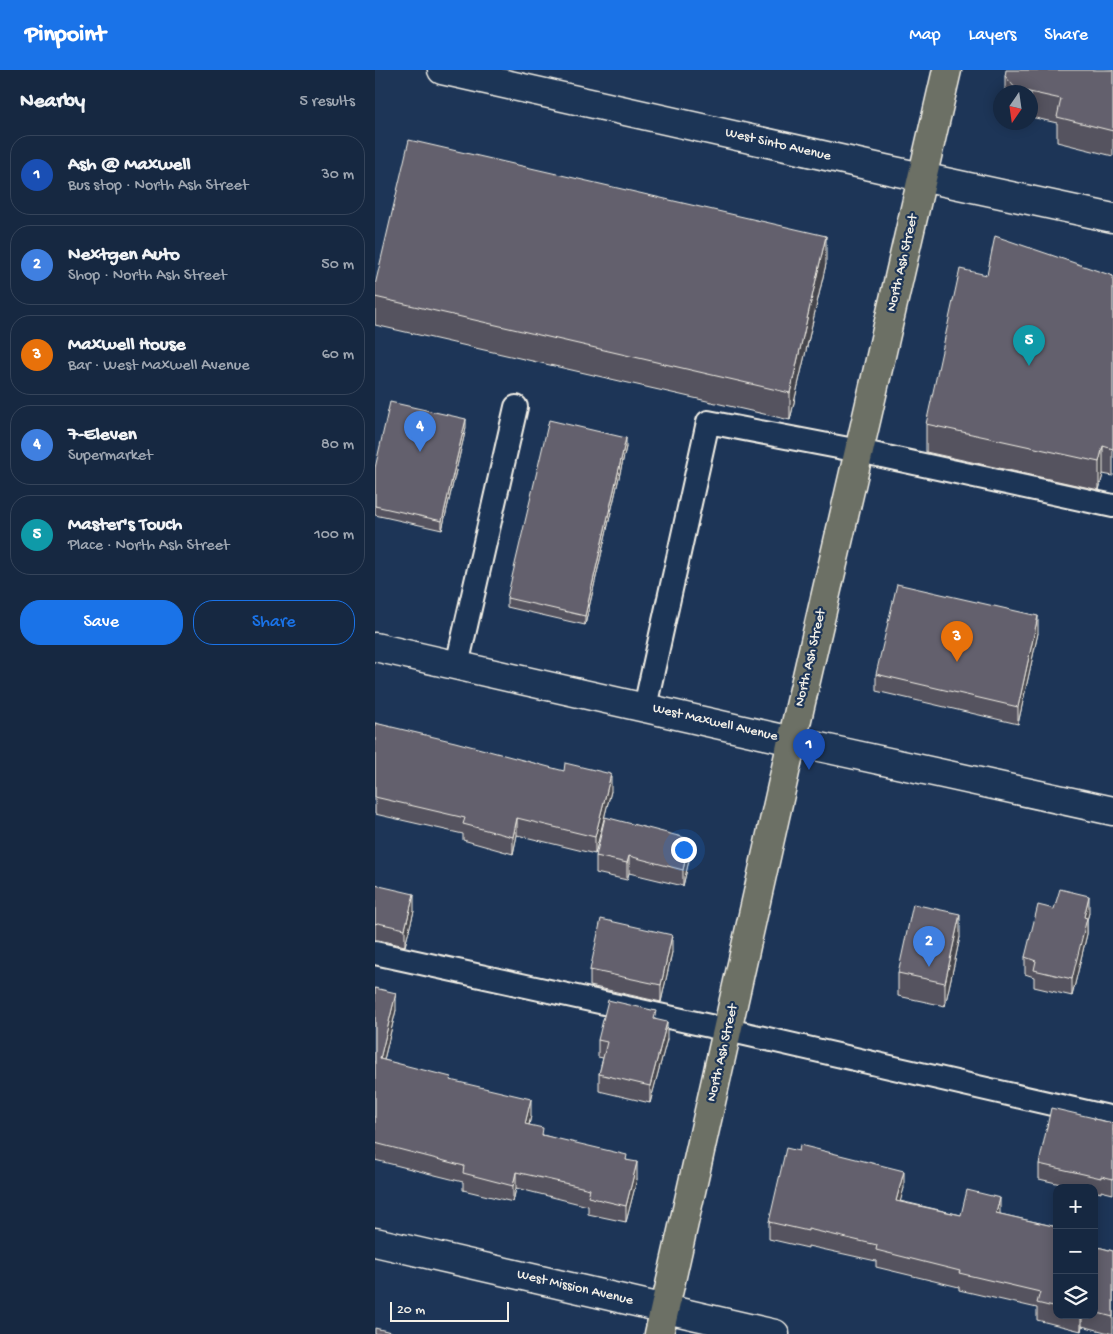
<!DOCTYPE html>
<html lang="en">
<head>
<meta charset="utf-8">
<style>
  body { margin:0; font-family:"Gochi Hand",sans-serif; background:#23344c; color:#f1f3f6 }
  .controls { position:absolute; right:15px; bottom:15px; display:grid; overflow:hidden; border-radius:10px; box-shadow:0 2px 12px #0003 }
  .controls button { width:45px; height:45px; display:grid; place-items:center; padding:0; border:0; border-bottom:1px solid #35445a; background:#162841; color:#f1f3f6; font:25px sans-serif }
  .compass { position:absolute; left:618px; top:15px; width:45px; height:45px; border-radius:50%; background:#162841; box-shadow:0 2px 12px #0003; rotate:193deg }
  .scale { position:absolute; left:15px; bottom:12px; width:119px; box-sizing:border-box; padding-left:5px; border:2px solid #f4f1e8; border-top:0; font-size:14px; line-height:18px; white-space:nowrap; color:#f4f1e8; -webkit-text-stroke:4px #1d3557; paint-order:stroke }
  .you { position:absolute; left:308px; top:779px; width:18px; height:18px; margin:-12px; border:4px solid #fff; border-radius:50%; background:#1a73e8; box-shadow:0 0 0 8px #1a73e833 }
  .badge { display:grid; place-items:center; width:32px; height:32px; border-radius:50%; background:#1a73e8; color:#fff; font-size:16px; font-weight:700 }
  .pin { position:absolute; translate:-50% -41px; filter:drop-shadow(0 1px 2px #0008) }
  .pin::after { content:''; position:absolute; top:26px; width:18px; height:15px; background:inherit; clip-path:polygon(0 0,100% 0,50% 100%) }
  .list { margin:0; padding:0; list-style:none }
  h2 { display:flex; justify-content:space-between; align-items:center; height:65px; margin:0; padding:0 20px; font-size:21px }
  h2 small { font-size:16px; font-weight:400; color:#9ea6b1 }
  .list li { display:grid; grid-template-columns:32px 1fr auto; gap:15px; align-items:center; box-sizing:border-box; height:80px; margin:0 10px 10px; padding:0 10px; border:1px solid #35445a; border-radius:20px }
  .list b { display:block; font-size:19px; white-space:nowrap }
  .list p { margin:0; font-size:16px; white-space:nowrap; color:#9ea6b1 }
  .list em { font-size:16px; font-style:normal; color:#9ea6b1 }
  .actions { display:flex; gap:10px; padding:15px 20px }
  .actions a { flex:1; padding:11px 0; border:1px solid #1a73e8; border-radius:20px; text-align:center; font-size:18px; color:#1a73e8 }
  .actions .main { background:#1a73e8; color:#fff }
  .icon { flex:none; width:28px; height:28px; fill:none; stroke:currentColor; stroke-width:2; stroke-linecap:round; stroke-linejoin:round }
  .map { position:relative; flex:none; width:738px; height:1264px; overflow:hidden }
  header { display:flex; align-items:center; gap:30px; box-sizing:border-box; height:70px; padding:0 25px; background:#1a73e8; color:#fff }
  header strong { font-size:24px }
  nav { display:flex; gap:28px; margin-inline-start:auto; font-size:18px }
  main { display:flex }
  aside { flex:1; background:#162841 }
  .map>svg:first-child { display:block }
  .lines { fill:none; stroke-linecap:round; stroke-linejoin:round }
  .service-casing { stroke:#f4f1e8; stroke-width:26 }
  .minor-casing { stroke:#f4f1e8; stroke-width:31 }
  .tertiary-casing { stroke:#f4f1e8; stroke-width:31 }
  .primary-casing { stroke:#f4f1e8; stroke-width:31 }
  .service { stroke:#1d3557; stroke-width:22 }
  .minor { stroke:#1d3557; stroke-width:28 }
  .tertiary { stroke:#1d3557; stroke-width:28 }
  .primary { stroke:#6c7065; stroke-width:28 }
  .wall { fill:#55535e; stroke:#f4f1e8 }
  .shaded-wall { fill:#45444c; stroke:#f4f1e8 }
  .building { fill:#63616d; stroke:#f4f1e8 }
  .labels { text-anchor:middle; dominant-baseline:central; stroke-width:4.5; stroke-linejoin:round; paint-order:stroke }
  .street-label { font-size:14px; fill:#f4f1e8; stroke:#1d3557 }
</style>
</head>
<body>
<header>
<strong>Pinpoint</strong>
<nav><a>Map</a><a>Layers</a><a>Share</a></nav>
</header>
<main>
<aside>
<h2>Nearby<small>5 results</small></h2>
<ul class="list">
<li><span class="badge" style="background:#1a4fb4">1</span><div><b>Ash @ Maxwell</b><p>Bus stop · North Ash Street</p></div><em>30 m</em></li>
<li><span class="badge" style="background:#3f7fe0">2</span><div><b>Nextgen Auto</b><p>Shop · North Ash Street</p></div><em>50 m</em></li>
<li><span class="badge" style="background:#e8710a">3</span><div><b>Maxwell House</b><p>Bar · West Maxwell Avenue</p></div><em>60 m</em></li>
<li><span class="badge" style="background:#3f7fe0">4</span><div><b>7-Eleven</b><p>Supermarket</p></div><em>80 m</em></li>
<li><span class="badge" style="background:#0f9aa8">5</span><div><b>Master's Touch</b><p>Place · North Ash Street</p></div><em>100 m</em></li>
</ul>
<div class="actions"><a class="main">Save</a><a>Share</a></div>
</aside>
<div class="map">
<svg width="738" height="1264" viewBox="0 0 738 1264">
  <rect width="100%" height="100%" fill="#1d3557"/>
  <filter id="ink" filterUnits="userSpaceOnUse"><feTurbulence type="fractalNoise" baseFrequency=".02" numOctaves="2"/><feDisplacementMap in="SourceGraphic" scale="10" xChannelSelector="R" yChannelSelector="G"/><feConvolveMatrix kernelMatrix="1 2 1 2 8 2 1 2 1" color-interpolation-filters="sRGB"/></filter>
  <g filter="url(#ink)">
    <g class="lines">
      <defs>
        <g id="service">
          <path d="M 82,595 L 141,337"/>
          <path d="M 270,637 L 333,352 L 484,381 L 738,436"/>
          <path d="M 0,883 L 353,960 L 738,1048"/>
        </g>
        <g id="minor">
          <path d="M 67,0 L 514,100 L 738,148"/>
          <path d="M 0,1172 L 400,1264"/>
        </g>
        <path id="tertiary" d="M 0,577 L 417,671 L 738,741"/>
        <path id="primary" d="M 284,1264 L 417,671 L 572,0"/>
      </defs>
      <use href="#service" class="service-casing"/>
      <use href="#minor" class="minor-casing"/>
      <use href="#tertiary" class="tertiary-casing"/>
      <use href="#primary" class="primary-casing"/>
      <use href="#service" class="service"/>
      <use href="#minor" class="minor"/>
      <use href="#tertiary" class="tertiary"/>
      <use href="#primary" class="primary"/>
    </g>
    <g class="wall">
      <path d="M 738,0 L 738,86 L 682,72 L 682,53 L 656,47 L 656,22 L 630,22 L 630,6 Z"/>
      <path d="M 451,194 L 415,350 L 0,255 L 0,215 Z"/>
      <path d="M 612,205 L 738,206 L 738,406 L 728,404 L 724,420 L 551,382 L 551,354 Z"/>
      <path d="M 91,358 L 67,460 L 0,445 L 0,398 Z"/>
      <path d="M 251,377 L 210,555 L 132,537 L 132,528 Z"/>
      <path d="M 663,563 L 643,654 L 501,621 L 501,604 Z"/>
      <path d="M 0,653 L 236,721 L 220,784 L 142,765 L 138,784 L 88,770 L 88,764 L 0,744 Z"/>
      <path d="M 221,786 L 315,786 L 308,816 L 254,803 L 252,810 L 221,803 Z"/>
      <path d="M 0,815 L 39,841 L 30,876 L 3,870 L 0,870 Z"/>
      <path d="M 679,839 L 714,843 L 712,850 L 712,864 L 697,926 L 659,917 L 659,907 L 650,904 L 650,887 Z"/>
      <path d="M 585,867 L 570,936 L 523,926 L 523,903 Z"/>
      <path d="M 297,882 L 286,932 L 215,916 L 215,900 Z"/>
      <path d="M 0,918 L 21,940 L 9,990 L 76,1010 L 156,1046 L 154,1055 L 168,1065 L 252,1090 L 262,1109 L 251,1152 L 213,1144 L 213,1136 L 141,1118 L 138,1132 L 88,1120 L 88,1112 L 0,1090 Z"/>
      <path d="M 281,949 L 292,969 L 275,1033 L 224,1021 L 224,1004 L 228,988 L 223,987 L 223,970 Z"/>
      <path d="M 719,1049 L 738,1053 L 738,1124 L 726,1121 L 726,1123 L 719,1121 L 719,1118 L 703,1118 L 664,1109 L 664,1094 Z"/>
      <path d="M 424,1081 L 529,1118 L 525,1131 L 586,1145 L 625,1144 L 682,1157 L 682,1245 L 719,1245 L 719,1176 L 738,1181 L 738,1264 L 707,1256 L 706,1261 L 662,1250 L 662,1238 L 584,1220 L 584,1217 L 501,1197 L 501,1191 L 433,1176 L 433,1178 L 394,1169 L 394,1152 Z"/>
    </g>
    <g class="shaded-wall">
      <path d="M 451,166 L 451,194 L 415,350 L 415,323 Z"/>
      <path d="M 91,349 L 91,358 L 67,460 L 67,451 Z"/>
      <path d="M 251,368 L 251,377 L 210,555 L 210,546 Z"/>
      <path d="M 728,376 L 728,404 L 724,420 L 724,392 Z"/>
      <path d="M 663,546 L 663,563 L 643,654 L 643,637 Z"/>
      <path d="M 236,704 L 236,721 L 220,784 L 220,767 Z"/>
      <path d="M 142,748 L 142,765 L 138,784 L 138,767 Z"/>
      <path d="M 315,769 L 315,786 L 308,816 L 308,800 Z"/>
      <path d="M 254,786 L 254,803 L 252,810 L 252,793 Z"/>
      <path d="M 39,824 L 39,841 L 30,876 L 30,859 Z"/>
      <path d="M 714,826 L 714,843 L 712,850 L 712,864 L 697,926 L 697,909 L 709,847 Z"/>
      <path d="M 585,844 L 585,867 L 570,936 L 570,913 Z"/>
      <path d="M 297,865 L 297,882 L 286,932 L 286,915 Z"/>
      <path d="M 21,923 L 21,940 L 5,1006 L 5,989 Z"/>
      <path d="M 292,952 L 292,969 L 275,1033 L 275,1016 Z"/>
      <path d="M 156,1029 L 156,1046 L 150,1071 L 150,1054 Z"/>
      <path d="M 262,1092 L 262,1109 L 251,1152 L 251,1136 Z"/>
      <path d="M 529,1101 L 529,1118 L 521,1147 L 521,1131 Z"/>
      <path d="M 141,1102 L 141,1118 L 138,1132 L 138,1116 Z"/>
      <path d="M 625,1128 L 625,1145 L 621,1143 Z"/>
      <path d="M 706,1245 L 707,1245 L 707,1256 L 706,1261 Z"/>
    </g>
    <g class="building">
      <path d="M 631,0 L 738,0 L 738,61 L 682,47 L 686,29 L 641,19 L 630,6 Z"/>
      <path d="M 34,70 L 451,166 L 415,323 L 0,227 L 0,215 Z"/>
      <path d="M 620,166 L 738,206 L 738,379 L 728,376 L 724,392 L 551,354 L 585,199 L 612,205 Z"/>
      <path d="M 15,332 L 91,349 L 67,451 L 0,436 L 0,398 Z"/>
      <path d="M 174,350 L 251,368 L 210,546 L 132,528 Z"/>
      <path d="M 522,514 L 663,546 L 643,637 L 501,604 Z"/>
      <path d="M 0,653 L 80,672 L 189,701 L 190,693 L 236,704 L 220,767 L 142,748 L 138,767 L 88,754 L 90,748 L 0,727 Z"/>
      <path d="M 230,747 L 315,769 L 308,800 L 254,786 L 252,793 L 221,786 Z"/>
      <path d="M 0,815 L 39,824 L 30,859 L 3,853 L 0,854 Z"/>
      <path d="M 685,819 L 714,826 L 709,847 L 712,848 L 697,909 L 659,900 L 661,891 L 650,887 L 663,835 L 679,839 Z"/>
      <path d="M 538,834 L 585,844 L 570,913 L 523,903 Z"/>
      <path d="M 226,849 L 297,865 L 286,915 L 215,900 Z"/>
      <path d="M 0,918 L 21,923 L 5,989 L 76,1007 L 75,1010 L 156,1029 L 150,1054 L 168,1058 L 167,1065 L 252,1085 L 251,1090 L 262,1092 L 251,1136 L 213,1127 L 215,1119 L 141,1102 L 138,1116 L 88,1103 L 89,1096 L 0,1073 Z"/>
      <path d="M 233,930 L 281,941 L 279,949 L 292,952 L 275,1016 L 224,1004 L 232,972 L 223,970 Z"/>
      <path d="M 676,1038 L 719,1048 L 719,1049 L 738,1053 L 738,1109 L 726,1106 L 726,1108 L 664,1094 Z"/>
      <path d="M 425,1075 L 529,1101 L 521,1131 L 586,1145 L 592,1120 L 625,1128 L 621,1143 L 682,1157 L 682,1238 L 662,1233 L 665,1222 L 584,1203 L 585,1201 L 501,1180 L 502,1175 L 433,1159 L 433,1161 L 394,1152 L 411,1078 L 424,1081 Z"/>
      <path d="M 719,1176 L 738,1181 L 738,1247 L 719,1242 Z"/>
      <path d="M 0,1258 L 24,1264 L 0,1264 Z"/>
    </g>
  </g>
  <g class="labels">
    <g class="street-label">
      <text transform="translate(403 75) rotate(13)">West Sinto Avenue</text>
      <text transform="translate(528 193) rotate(-77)">North Ash Street</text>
      <text transform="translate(436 588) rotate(-77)">North Ash Street</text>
      <text transform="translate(340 653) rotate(13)">West Maxwell Avenue</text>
      <text transform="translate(348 983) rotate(-77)">North Ash Street</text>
      <text transform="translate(200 1218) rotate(13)">West Mission Avenue</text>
    </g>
  </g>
</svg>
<div class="controls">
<button>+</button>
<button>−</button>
<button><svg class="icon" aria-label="layers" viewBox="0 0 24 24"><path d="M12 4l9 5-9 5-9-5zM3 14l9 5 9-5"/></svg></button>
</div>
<svg class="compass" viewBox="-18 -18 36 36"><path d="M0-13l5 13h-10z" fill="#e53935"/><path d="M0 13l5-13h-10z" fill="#9ea6b1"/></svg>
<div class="scale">20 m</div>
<div class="you"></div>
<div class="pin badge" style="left:434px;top:700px;background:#1a4fb4">1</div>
<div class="pin badge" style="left:554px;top:897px;background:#3f7fe0">2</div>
<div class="pin badge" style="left:582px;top:592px;background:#e8710a">3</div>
<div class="pin badge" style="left:45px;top:382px;background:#3f7fe0">4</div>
<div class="pin badge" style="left:654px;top:296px;background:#0f9aa8">5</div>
</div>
</main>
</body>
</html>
